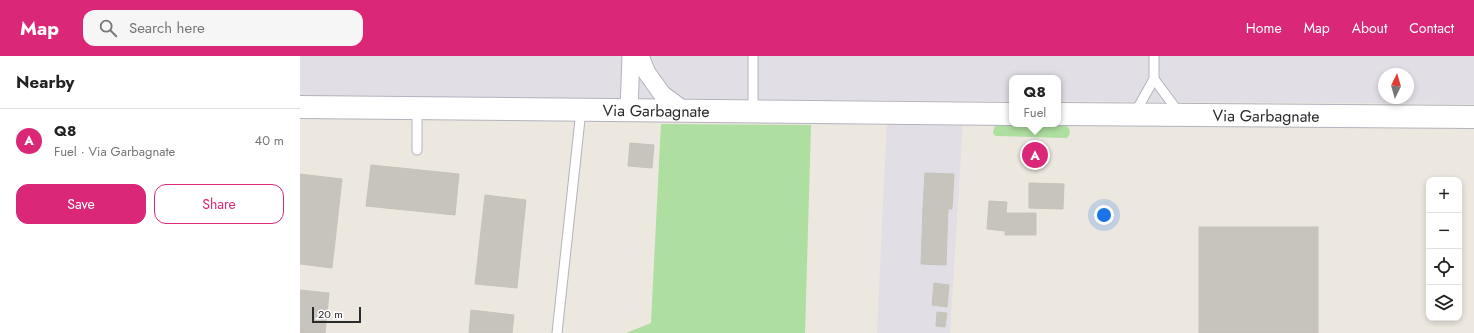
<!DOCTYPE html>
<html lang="en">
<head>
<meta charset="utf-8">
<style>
  body { margin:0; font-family:Jost,sans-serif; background:#f6f6f6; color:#222 }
  .controls { position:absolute; right:12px; bottom:12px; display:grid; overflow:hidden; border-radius:8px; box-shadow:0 2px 6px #0003 }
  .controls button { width:36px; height:36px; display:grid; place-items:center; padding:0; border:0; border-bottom:1px solid #e0e0e0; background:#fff; color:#222; font:20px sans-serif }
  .compass { position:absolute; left:1078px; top:12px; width:36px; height:36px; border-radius:50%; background:#fff; box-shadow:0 2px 6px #0003; rotate:5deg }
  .scale { position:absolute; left:12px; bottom:10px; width:49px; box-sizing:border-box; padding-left:4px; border:2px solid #2b2b2b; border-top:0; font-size:11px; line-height:14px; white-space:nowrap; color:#2b2b2b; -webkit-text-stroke:3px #fff; paint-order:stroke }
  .you { position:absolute; left:804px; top:159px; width:14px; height:14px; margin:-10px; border:3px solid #fff; border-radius:50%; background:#1a73e8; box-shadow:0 0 0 6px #1a73e833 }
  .badge { display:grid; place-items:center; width:26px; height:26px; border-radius:50%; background:#db2777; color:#fff; font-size:13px; font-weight:700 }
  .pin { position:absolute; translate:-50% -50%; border:2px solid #fff; box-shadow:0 1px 4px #0006 }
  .popup { position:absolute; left:709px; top:19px; width:52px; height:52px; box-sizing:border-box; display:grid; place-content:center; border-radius:8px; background:#fff; filter:drop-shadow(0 1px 3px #0005); font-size:13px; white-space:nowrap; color:#767676 }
  .popup b { font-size:15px; color:#222 }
  .popup::after { content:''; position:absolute; left:50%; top:100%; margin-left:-8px; border:8px solid transparent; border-top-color:#fff }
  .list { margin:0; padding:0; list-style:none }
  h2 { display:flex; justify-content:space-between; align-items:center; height:52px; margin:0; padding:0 16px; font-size:17px }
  h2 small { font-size:13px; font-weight:400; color:#767676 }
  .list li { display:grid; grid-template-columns:26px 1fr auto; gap:12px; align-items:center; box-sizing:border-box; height:64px; padding:0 16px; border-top:1px solid #e0e0e0 }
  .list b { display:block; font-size:15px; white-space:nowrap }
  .list p { margin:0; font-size:13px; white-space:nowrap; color:#767676 }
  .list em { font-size:13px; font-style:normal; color:#767676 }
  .actions { display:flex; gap:8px; padding:12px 16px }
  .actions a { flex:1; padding:9px 0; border:1px solid #db2777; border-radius:12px; text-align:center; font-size:14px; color:#db2777 }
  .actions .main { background:#db2777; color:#fff }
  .icon { flex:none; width:22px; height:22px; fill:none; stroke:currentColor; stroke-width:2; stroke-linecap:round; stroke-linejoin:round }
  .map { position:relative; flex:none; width:1174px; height:277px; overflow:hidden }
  header { display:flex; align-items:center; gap:24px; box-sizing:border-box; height:56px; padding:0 20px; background:#db2777; color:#fff }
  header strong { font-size:19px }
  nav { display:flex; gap:22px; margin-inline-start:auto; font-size:14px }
  .search { width:280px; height:36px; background:#f6f6f6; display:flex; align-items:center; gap:10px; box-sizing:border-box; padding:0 14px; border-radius:12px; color:#767676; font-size:15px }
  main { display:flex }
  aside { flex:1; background:#fff }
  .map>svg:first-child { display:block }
  .industrial { fill:#e1dee5; fill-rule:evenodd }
  .green { fill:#aedea0 }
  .building { fill:#c7c4be; stroke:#c7c3b8 }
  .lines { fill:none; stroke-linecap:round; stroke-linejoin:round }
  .lane-casing { stroke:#b2b3bd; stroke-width:11 }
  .street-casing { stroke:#b2b3bd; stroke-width:19 }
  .secondary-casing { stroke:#b2b3bd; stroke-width:24 }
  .lane { stroke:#fff; stroke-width:9 }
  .street { stroke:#fff; stroke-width:17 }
  .secondary { stroke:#fff; stroke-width:22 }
  .labels { text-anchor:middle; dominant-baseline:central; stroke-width:3; stroke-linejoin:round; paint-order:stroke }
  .street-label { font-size:16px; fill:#2b2b2b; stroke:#fff }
</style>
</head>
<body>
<header>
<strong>Map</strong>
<div class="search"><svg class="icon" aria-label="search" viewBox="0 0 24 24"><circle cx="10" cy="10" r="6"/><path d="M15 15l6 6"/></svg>Search here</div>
<nav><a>Home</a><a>Map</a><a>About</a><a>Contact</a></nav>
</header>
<main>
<aside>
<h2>Nearby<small></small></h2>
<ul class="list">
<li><span class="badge">A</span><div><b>Q8</b><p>Fuel · Via Garbagnate</p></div><em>40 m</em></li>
</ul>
<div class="actions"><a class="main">Save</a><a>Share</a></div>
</aside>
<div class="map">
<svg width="1174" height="277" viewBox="0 0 1174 277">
  <rect width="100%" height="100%" fill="#ece7df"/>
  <g class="industrial">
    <path d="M 0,0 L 1174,0 L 1174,48 L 758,45 L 758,22 L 712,22 L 712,45 L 0,41 ZM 1084,18 L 1108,18 L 1108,42 L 1084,42 Z"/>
    <path d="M 587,63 L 663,64 L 650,277 L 577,277 Z"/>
  </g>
  <g class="green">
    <path d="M 361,68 L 511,69 L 505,277 L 326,277 L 351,267 Z"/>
    <path d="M 698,68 L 766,70 L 769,72 L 770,77 L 768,81 L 766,82 L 697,80 L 694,79 L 693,76 L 695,70 Z"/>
  </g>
  <g class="building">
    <path d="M 330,87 L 354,89 L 352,112 L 328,110 Z"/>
    <path d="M 71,109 L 159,118 L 155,159 L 66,150 Z"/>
    <path d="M 625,117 L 654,118 L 652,153 L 623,152 Z"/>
    <path d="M 0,118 L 42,123 L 32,212 L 0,208 Z"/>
    <path d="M 729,127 L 764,128 L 763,153 L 729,152 Z"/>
    <path d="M 185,139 L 226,144 L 217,232 L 175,228 Z"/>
    <path d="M 689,145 L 707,146 L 706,157 L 736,157 L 736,179 L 705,179 L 705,175 L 687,173 Z"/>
    <path d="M 623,152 L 648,153 L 646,209 L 621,208 Z"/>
    <rect x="899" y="171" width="119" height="106"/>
    <path d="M 634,227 L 649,229 L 647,251 L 632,249 Z"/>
    <path d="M 0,234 L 29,237 L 25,277 L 0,277 Z"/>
    <path d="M 171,254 L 214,259 L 212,277 L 169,277 Z"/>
    <path d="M 637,256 L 647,257 L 645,271 L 636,270 Z"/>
  </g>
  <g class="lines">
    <defs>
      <g id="lane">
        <path d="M 453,0 L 453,55"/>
        <path d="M 854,23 L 880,58"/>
        <path d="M 835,57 L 854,23 L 854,0"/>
        <path d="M 117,94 L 117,52"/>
        <path d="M 257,277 L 281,54"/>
      </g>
      <g id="street">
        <path d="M 340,0 L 347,17 L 362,38 L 385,55"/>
        <path d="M 329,54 L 331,0"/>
      </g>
      <g id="secondary">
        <path id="s1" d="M 0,51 L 712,58"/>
        <path id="s2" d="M 758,58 L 1174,61"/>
      </g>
    </defs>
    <use href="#lane" class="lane-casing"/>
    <use href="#street" class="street-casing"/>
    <use href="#secondary" class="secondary-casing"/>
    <use href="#lane" class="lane"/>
    <use href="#street" class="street"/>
    <use href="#secondary" class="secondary"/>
  </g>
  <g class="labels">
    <g class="street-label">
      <text stroke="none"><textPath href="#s1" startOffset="356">Via Garbagnate</textPath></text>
      <text stroke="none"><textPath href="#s2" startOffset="208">Via Garbagnate</textPath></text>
    </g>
  </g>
</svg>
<div class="controls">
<button>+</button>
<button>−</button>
<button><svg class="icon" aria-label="locate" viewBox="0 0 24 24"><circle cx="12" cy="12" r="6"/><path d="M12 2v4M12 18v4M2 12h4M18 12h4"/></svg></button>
<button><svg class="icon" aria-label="layers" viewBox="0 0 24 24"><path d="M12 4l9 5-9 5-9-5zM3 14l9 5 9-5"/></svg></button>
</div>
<svg class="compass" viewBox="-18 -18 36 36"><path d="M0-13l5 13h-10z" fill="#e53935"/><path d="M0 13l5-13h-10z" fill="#767676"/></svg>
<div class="scale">20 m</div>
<div class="you"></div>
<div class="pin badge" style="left:735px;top:99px">A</div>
<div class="popup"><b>Q8</b>Fuel</div>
</div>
</main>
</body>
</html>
